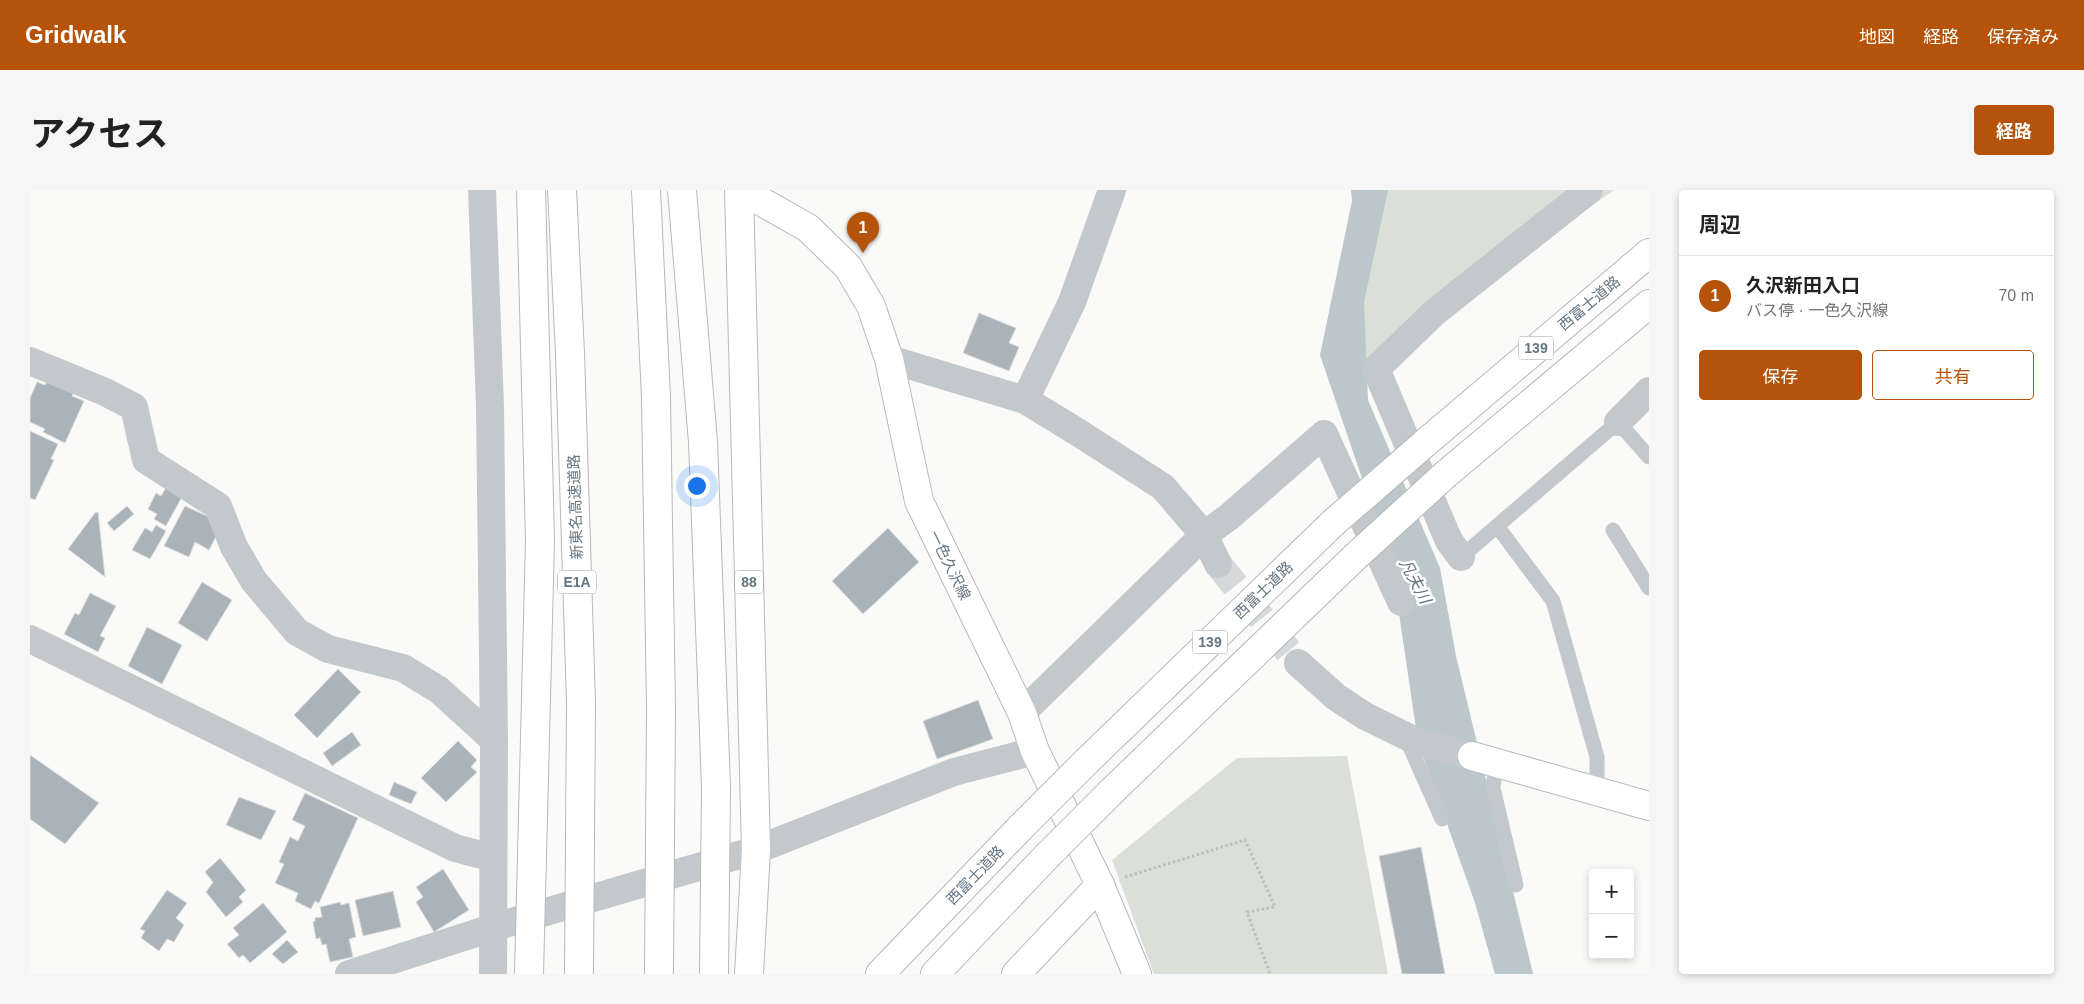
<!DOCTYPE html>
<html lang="ja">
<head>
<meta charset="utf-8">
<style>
  body { margin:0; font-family:Arial,"Noto Sans JP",sans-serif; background:#f6f6f6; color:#222 }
  .controls { position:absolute; right:15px; bottom:15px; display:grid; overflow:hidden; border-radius:5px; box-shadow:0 2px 8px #0003 }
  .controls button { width:45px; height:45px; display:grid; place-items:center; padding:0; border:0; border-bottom:1px solid #e0e0e0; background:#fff; color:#222; font:25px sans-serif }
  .you { position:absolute; left:666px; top:295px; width:18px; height:18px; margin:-12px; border:4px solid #fff; border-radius:50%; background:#1a73e8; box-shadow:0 0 0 8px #1a73e833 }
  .badge { display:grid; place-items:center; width:32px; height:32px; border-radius:50%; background:#b45309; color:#fff; font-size:16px; font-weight:700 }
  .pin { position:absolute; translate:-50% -41px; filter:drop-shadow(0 1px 2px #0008) }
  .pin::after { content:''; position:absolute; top:26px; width:18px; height:15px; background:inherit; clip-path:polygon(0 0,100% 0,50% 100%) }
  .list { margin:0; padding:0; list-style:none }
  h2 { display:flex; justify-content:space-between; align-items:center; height:65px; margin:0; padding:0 20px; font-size:21px }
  h2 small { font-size:16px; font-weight:400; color:#767676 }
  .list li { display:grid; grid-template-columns:32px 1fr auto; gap:15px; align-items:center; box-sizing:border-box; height:80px; padding:0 20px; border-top:1px solid #e0e0e0 }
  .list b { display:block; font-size:19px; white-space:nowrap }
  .list p { margin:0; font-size:16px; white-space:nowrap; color:#767676 }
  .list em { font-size:16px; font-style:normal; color:#767676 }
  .actions { display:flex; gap:10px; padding:15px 20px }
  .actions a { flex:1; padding:11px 0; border:1px solid #b45309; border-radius:5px; text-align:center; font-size:18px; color:#b45309 }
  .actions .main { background:#b45309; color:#fff }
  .map { position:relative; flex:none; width:1619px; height:784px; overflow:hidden; border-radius:5px }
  header { display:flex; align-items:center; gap:30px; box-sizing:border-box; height:70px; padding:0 25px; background:#b45309; color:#fff }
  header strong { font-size:24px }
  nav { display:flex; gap:28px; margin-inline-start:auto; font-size:18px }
  .intro { display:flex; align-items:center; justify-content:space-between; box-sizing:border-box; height:120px; padding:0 30px }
  h1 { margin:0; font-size:35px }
  .button { padding:12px 22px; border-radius:5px; background:#b45309; color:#fff; font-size:18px; font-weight:700 }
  main { display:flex; gap:30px; padding:0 30px }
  aside { flex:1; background:#fff; border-radius:5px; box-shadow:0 2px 8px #0003 }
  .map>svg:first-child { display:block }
  .green { fill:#dadfd7 }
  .water { fill:#bbc7cb }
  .building { fill:#aab3b9; stroke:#dcdcda }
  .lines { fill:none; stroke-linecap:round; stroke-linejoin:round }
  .street-tunnel { stroke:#d5d9db; stroke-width:28; stroke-dasharray:28 14; stroke-linecap:butt }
  .secondary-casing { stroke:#b3babf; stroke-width:30 }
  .primary-casing { stroke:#b5babe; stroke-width:30 }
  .highway-casing { stroke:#b4b9bd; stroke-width:30 }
  .path { stroke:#bbbfc2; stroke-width:3; stroke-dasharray:2.5 2.5; stroke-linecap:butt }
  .lane { stroke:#c3c8cc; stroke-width:15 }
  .street { stroke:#c3c8cc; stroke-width:28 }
  .secondary { stroke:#fff; stroke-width:28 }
  .primary { stroke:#fff; stroke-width:28 }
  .highway { stroke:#fff; stroke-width:28 }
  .highway-bridge-casing { stroke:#b4b9bd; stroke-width:30; stroke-linecap:butt }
  .highway-bridge { stroke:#fff; stroke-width:28 }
  .labels { text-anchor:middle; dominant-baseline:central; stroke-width:5; stroke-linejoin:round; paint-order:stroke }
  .shield { fill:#fff; stroke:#939fa8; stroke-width:1 }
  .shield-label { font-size:14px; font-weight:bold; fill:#657683 }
  .street-label { font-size:15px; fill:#657683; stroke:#fff }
  .water-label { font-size:16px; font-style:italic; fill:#60757c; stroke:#fff }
</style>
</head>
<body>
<header>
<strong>Gridwalk</strong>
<nav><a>地図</a><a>経路</a><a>保存済み</a></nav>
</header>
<div class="intro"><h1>アクセス</h1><a class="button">経路</a></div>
<main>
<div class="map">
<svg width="1619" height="784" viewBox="0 0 1619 784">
  <rect width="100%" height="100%" fill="#fafaf8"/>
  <g class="green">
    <path d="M 1334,0 L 1584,0 L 1317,189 Z"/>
    <path d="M 1317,566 L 1358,784 L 1124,784 L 1082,670 L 1207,568 Z"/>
  </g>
  <path class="water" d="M 1321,0 L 1358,0 L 1334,112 L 1338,210 L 1410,378 L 1426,466 L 1503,784 L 1465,784 L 1445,713 L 1388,552 L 1362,376 L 1290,165 L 1322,11 Z"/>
  <g class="building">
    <path d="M 949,123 L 986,138 L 979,153 L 989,157 L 979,181 L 933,163 Z"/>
    <path d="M 20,187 L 45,198 L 42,206 L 54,211 L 35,253 L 13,242 L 15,239 L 0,232 L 0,208 L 7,192 L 15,195 Z"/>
    <path d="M 0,241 L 28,254 L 21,269 L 24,270 L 5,310 L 0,308 Z"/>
    <path d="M 137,296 L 153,305 L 136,336 L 124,329 L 127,324 L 118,319 L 126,303 L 131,306 Z"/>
    <path d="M 97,316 L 104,324 L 84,341 L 77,333 Z"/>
    <path d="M 155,316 L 177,326 L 188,343 L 179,360 L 165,352 L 159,367 L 134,356 Z"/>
    <path d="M 68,322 L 75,387 L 38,359 L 65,323 Z"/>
    <path d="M 126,335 L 136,341 L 120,369 L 102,360 L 115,338 L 122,342 Z"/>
    <path d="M 858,338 L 889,372 L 833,424 L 802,391 Z"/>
    <path d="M 172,392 L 202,410 L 177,451 L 148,433 Z"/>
    <path d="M 60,403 L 86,416 L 70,446 L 75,448 L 68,462 L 34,444 L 45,423 L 49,425 Z"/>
    <path d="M 117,437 L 152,455 L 132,494 L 98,476 Z"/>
    <path d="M 308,479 L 331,502 L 287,548 L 264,525 Z"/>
    <path d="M 948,510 L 963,549 L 907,569 L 893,531 Z"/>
    <path d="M 322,542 L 331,555 L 302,576 L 293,563 Z"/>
    <path d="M 428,551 L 447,570 L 441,577 L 447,582 L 416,612 L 391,588 Z"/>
    <path d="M 0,565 L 69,613 L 35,654 L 0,629 Z"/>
    <path d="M 364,592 L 387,602 L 381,614 L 359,605 Z"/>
    <path d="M 275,603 L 328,628 L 289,713 L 285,711 L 281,719 L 265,711 L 268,703 L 245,693 L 254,674 L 249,672 L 260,647 L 268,651 L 275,636 L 262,630 Z"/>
    <path d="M 209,607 L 246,621 L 231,650 L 196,635 Z"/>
    <path d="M 1391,657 L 1415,784 L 1372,784 L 1349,666 Z"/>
    <path d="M 190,668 L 216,700 L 209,707 L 213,712 L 196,727 L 176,702 L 183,692 L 175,682 Z"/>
    <path d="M 413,679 L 439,720 L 404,742 L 386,712 L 393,707 L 386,697 Z"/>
    <path d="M 137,700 L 157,713 L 146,728 L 154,735 L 144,752 L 137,749 L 129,761 L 111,748 L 115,741 L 110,739 Z"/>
    <path d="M 363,701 L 371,737 L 333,746 L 325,710 Z"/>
    <path d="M 310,712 L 311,715 L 319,713 L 326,747 L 319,749 L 323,767 L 300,772 L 296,754 L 292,755 L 290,748 L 286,749 L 283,732 L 285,731 L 285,728 L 292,727 L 290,717 Z"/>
    <path d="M 233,713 L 257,742 L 220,773 L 213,765 L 209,768 L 197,754 L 209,745 L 203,738 Z"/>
    <path d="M 257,750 L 268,762 L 253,774 L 242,764 Z"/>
  </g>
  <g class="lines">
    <path class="street-tunnel" d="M 1188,374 L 1268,473"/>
    <defs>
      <g id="secondary">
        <path d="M 711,0 L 778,38 L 818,77 L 841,116 L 859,169 L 889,311 L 992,523 L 1005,561 L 1070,695 L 1107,784"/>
        <path d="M 1442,566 L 1619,616"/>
        <path d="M 986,784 L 1070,695"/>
      </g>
      <path id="primary" d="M 709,0 L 726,660 L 719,784"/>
      <g id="highway">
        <path d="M 1394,254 L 1619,63"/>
        <path d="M 1416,284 L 1619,114"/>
        <path d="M 1058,570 L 1303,333"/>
        <path d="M 1081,602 L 1325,367"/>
        <path d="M 850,784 L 991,637"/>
        <path d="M 905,784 L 1017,666"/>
      </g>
    </defs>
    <use href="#secondary" class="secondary-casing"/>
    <use href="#primary" class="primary-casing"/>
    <use href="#highway" class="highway-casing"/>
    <path class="path" d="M 1095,687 L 1215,650 L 1245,717 L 1217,722 L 1240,784"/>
    <g class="lane">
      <path d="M 1467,336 L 1523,411 L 1567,567 L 1567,601"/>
      <path d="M 1583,340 L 1619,398"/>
      <path d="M 1431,367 L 1588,232 L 1619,267"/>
      <path d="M 1376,548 L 1412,629"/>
      <path d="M 1466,573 L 1463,598 L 1486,695"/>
    </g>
    <g class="street">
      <path d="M 452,0 L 460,217 L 464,550 L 463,784"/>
      <path d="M 859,169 L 995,210 L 1049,243 L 1133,297 L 1174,345 L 1188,374"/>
      <path d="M 0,171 L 75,202 L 104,217 L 116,270 L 188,316 L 204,357 L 224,391 L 267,442 L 298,459 L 373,478 L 409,500 L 464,550"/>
      <path d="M 995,210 L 1042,112 L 1082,0"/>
      <path d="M 1588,232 L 1619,201"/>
      <path d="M 1431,367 L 1419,351 L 1346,179 L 1405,122 L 1559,0"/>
      <path d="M 0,449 L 425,658 L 463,668"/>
      <path d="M 1268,473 L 1306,507 L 1335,526 L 1388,552 L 1442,566"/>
      <path d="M 992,523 L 1174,345 L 1199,327 L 1294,244 L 1371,412"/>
      <path d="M 319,784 L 465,737 L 726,660 L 924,582 L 1005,561"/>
    </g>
    <use href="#secondary" class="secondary"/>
    <use href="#primary" class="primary"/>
    <use href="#highway" class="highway"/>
    <defs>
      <g id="highway-bridge">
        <path d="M 532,0 L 540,163 L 551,513 L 549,784"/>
        <path d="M 616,0 L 626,207 L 631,518 L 629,784"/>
        <path d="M 652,0 L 673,252 L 686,597 L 684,784"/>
        <path d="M 1303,333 L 1394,254"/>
        <path d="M 1325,367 L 1416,284"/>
        <path d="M 991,637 L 1058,570"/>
        <path d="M 1017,666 L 1081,602"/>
        <path d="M 499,784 L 510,350 L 501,0"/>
      </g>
    </defs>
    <use href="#highway-bridge" class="highway-bridge-casing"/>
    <use href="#highway-bridge" class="highway-bridge"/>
  </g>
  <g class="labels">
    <g class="shield">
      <rect x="1488.5" y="146.5" width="35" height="23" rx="4"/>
      <rect x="528" y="380.5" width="38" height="23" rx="4"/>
      <rect x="705" y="380.5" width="28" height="23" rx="4"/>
      <rect x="1162.5" y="440.5" width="35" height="23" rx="4"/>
    </g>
    <g class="shield-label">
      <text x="1506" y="158">139</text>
      <text x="547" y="392">E1A</text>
      <text x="719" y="392">88</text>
      <text x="1180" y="452">139</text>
    </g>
    <g class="street-label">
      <text transform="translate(1559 113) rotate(-40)">西富士道路</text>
      <text transform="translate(545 317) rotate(-92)">新東名高速道路</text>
      <text transform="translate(920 375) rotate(64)">一色久沢線</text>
      <text transform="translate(1233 400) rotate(-44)">西富士道路</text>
      <text transform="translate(945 685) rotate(-46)">西富士道路</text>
    </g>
    <g class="water-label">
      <text transform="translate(1385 391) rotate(62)">凡夫川</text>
    </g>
  </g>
</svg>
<div class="controls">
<button>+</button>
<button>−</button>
</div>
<div class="you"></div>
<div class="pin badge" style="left:833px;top:63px">1</div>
</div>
<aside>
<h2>周辺<small></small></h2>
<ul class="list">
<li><span class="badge">1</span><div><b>久沢新田入口</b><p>バス停 · 一色久沢線</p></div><em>70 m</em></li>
</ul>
<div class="actions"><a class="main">保存</a><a>共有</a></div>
</aside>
</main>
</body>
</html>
